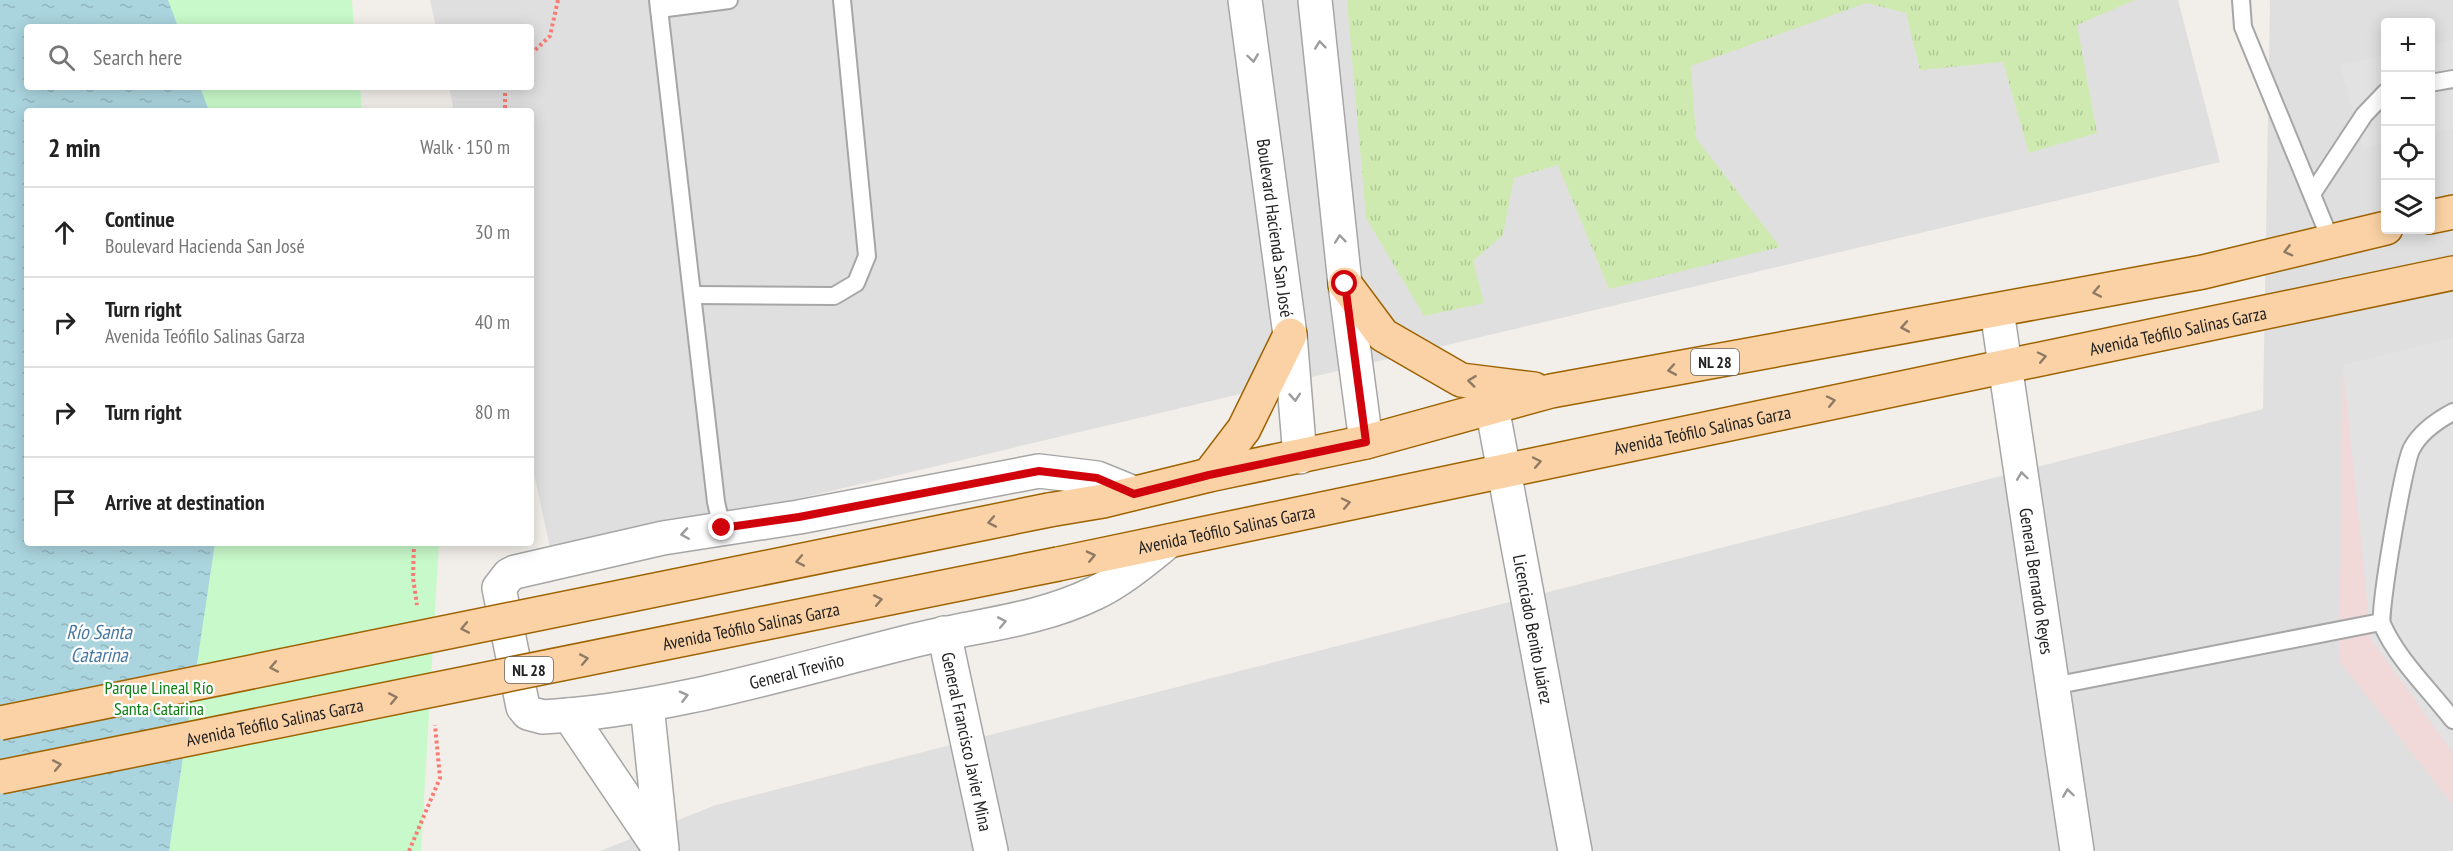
<!DOCTYPE html>
<html lang="en">
<head>
<meta charset="utf-8">
<style>
  body { margin:0; font-family:"PT Sans Narrow",sans-serif; background:#f6f6f6; color:#222 }
  .controls { position:absolute; right:18px; top:18px; display:grid; overflow:hidden; border-radius:6px; box-shadow:0 3px 15px #0003 }
  .controls button { width:54px; height:54px; display:grid; place-items:center; padding:0; border:0; border-bottom:2px solid #e0e0e0; background:#fff; color:#222; font:30px sans-serif }
  .stop { position:absolute; width:18px; height:18px; margin:-14px; border:4px solid #d0030c; border-radius:50%; background:#fff }
  .stop.end { background:#d0030c; border-color:#fff; box-shadow:0 2px 6px #0008 }
  .list { margin:0; padding:0; list-style:none }
  h2 { display:flex; justify-content:space-between; align-items:center; height:78px; margin:0; padding:0 24px; font-size:26px }
  h2 small { font-size:20px; font-weight:400; color:#767676 }
  .list li { display:grid; grid-template-columns:39px 1fr auto; gap:18px; align-items:center; box-sizing:border-box; height:90px; padding:0 24px; border-top:2px solid #e0e0e0 }
  .list b { display:block; font-size:22px; white-space:nowrap }
  .list p { margin:0; font-size:20px; white-space:nowrap; color:#767676 }
  .list em { font-size:20px; font-style:normal; color:#767676 }
  .icon { flex:none; width:33px; height:33px; fill:none; stroke:currentColor; stroke-width:2; stroke-linecap:round; stroke-linejoin:round }
  .map { position:relative; flex:none; width:2453px; height:851px; overflow:hidden }
  .search { position:absolute; background:#fff; box-shadow:0 3px 15px #0003; left:24px; top:24px; width:510px; height:66px; display:flex; align-items:center; gap:15px; box-sizing:border-box; padding:0 21px; border-radius:6px; color:#767676; font-size:22px }
  .panel { position:absolute; background:#fff; box-shadow:0 3px 15px #0003; left:24px; top:108px; width:510px; height:438px; border-radius:6px }
  .map>svg:first-child { display:block }
  .residential { fill:#e0dfdf; fill-rule:evenodd }
  .commercial { fill:#f1d9d9 }
  .grass { fill:url(#grass-tufts) }
  .park { fill:#c8f9ca }
  .parking { fill:#e2e2e2 }
  .water { fill:url(#water-ripples) }
  .lines { fill:none; stroke-linecap:round; stroke-linejoin:round }
  .service-casing { stroke:#a6a6a6; stroke-width:20 }
  .minor-casing { stroke:#a6a6a6; stroke-width:36 }
  .tertiary-casing { stroke:#a6a6a6; stroke-width:36 }
  .primary-casing { stroke:#9d6302; stroke-width:36 }
  .path { stroke:#f87c73; stroke-width:4; stroke-dasharray:3 3; stroke-linecap:butt }
  .service { stroke:#fff; stroke-width:16 }
  .minor { stroke:#fff; stroke-width:33 }
  .tertiary { stroke:#fff; stroke-width:33 }
  .primary { stroke:#fbd2a5; stroke-width:33 }
  .primary-bridge-casing { stroke:#9d6302; stroke-width:36; stroke-linecap:butt }
  .primary-bridge { stroke:#fbd2a5; stroke-width:33 }
  .oneway { stroke:#9c9c9c }
  .oneway2 { stroke:#8e7a64 }
  .route { stroke:#d0030c; stroke-width:8 }
  .labels { text-anchor:middle; dominant-baseline:central; stroke-width:4.5; stroke-linejoin:round; paint-order:stroke }
  .shield { fill:#fff; stroke:#646464; stroke-width:1.5 }
  .shield-label { font-size:16px; font-weight:bold; fill:#222 }
  .street-label { font-size:18px; fill:#222; stroke:#fff }
  .park-label { font-size:18px; fill:#0e8213; stroke:#fff }
  .water-label { font-size:20px; font-style:italic; fill:#4878a1; stroke:#fff }
</style>
</head>
<body>
<div class="map">
<svg width="2453" height="851" viewBox="0 0 2453 851">
  <defs>
    <pattern id="grass-tufts" width="24" height="20" patternUnits="userSpaceOnUse" patternTransform="scale(1.5)"><rect width="24" height="20" fill="#cfeab0"/><path d="M3 7l-1-3M5 7V3M7 7l1-3M15 17l-1-3M17 17v-4M19 17l1-3" fill="none" stroke="#b1c897"/></pattern>
    <pattern id="water-ripples" width="26" height="14" patternUnits="userSpaceOnUse" patternTransform="scale(1.5)"><rect width="26" height="14" fill="#aad4de"/><path d="M2 4q2-2 4 0t4 0M15 11q2-2 4 0t4 0" fill="none" stroke="#92b6be"/></pattern>
  </defs>
  <rect width="100%" height="100%" fill="#f2eee9"/>
  <g class="residential">
    <path d="M 430,0 L 2178,0 L 2220,162 L 552,557 L 531,460 L 531,111 L 454,111 L 449,87 L 531,87 L 531,27 L 436,27 Z"/>
    <path d="M 2270,0 L 2453,0 L 2453,851 L 600,851 L 716,805 L 2263,409 ZM 2386,22 L 2430,22 L 2430,230 L 2386,230 Z"/>
  </g>
  <path class="commercial" d="M 2453,338 L 2453,805 L 2339,661 L 2343,365 Z"/>
  <path class="grass" d="M 1347,0 L 2135,0 L 2077,25 L 2097,133 L 2029,153 L 2003,62 L 1920,70 L 1906,13 L 1866,3 L 1691,66 L 1696,138 L 1780,247 L 1609,289 L 1558,165 L 1514,178 L 1503,235 L 1473,261 L 1484,303 L 1424,316 L 1366,218 Z"/>
  <path class="park" d="M 0,0 L 352,0 L 354,27 L 27,27 L 27,87 L 360,87 L 362,111 L 27,111 L 27,543 L 439,543 L 421,851 L 0,851 Z"/>
  <g class="parking">
    <path d="M 2453,40 L 2453,129 L 2431,134 L 2430,45 Z"/>
    <path d="M 2385,55 L 2385,143 L 2363,148 L 2340,65 Z"/>
    <path d="M 2453,338 L 2453,753 L 2371,639 L 2343,365 Z"/>
  </g>
  <path class="water" d="M 0,0 L 168,0 L 178,27 L 27,27 L 27,87 L 200,87 L 209,111 L 27,111 L 27,543 L 215,543 L 169,851 L 0,851 Z"/>
  <g class="lines">
    <defs>
      <g id="service">
        <path d="M 658,0 L 716,502 L 722,528"/>
        <path d="M 2241,0 L 2243,27 L 2331,241"/>
        <path d="M 659,9 L 729,0"/>
        <path d="M 2430,83 L 2453,79"/>
        <path d="M 2312,194 L 2364,115 L 2386,92"/>
        <path d="M 693,295 L 834,296 L 856,283 L 867,256 L 842,0"/>
        <path d="M 2453,412 C 2438,420 2420,433 2412,448 C 2404,460 2378,614 2382,624 C 2397,659 2430,690 2453,720"/>
        <path d="M 2053,686 L 2381,622"/>
      </g>
      <g id="minor">
        <path id="s1" d="M 1997,311 L 2077,851"/>
        <path id="s2" d="M 1492,407 L 1575,851"/>
        <path id="s3" d="M 1134,493 L 1097,478 L 1039,471 L 799,517 L 663,538 L 515,572 L 509,575 L 499,588 L 523,707 L 528,713 L 543,717 C 670,710 797,669 920,639 C 979,625 1040,620 1095,593 C 1122,580 1145,560 1169,541"/>
        <path id="s4" d="M 944,633 L 991,851"/>
        <path d="M 647,705 L 662,849"/>
        <path d="M 569,715 L 661,851"/>
      </g>
      <g id="tertiary">
        <path id="s5" d="M 1245,0 L 1290,335 L 1300,457"/>
        <path d="M 1315,0 L 1345,284 L 1366,442"/>
      </g>
      <g id="primary">
        <path d="M 2430,217 L 2453,212"/>
        <path d="M 1345,284 L 1383,335 L 1461,380 L 1534,389"/>
        <path d="M 1209,475 L 1244,429 L 1290,335"/>
        <path d="M 1049,510 L 1103,501 L 1209,475 L 1366,442 L 1551,391 L 2203,272 L 2386,228"/>
        <path id="s6" d="M 1058,564 L 2453,273"/>
      </g>
    </defs>
    <use href="#service" class="service-casing"/>
    <use href="#minor" class="minor-casing"/>
    <use href="#tertiary" class="tertiary-casing"/>
    <use href="#primary" class="primary-casing"/>
    <g class="path">
      <path d="M 531,54 L 550,36 L 558,0"/>
      <path d="M 505,87 L 505,111"/>
      <path d="M 414,543 L 413,578 L 417,605"/>
      <path d="M 409,851 L 440,778 L 435,725"/>
    </g>
    <use href="#service" class="service"/>
    <use href="#minor" class="minor"/>
    <use href="#tertiary" class="tertiary"/>
    <use href="#primary" class="primary"/>
    <defs>
      <g id="primary-bridge">
        <path d="M 0,723 L 1049,510"/>
        <path id="s7" d="M 0,777 L 1058,564"/>
      </g>
    </defs>
    <use href="#primary-bridge" class="primary-bridge-casing"/>
    <use href="#primary-bridge" class="primary-bridge"/>
  </g>
  <defs><path id="oneway-chevron" d="M-2-3.5L2.5 0L-2 3.5" fill="none" stroke-width="1.6" stroke-linecap="round" stroke-linejoin="round" transform="scale(1.5)"/></defs>
  <g class="oneway">
    <use href="#oneway-chevron" transform="translate(1320 45) rotate(-96)"/>
    <use href="#oneway-chevron" transform="translate(1253 58) rotate(82)"/>
    <use href="#oneway-chevron" transform="translate(1340 239) rotate(-96)"/>
    <use href="#oneway-chevron" transform="translate(1295 397) rotate(86)"/>
    <use href="#oneway-chevron" transform="translate(2022 476) rotate(-98)"/>
    <use href="#oneway-chevron" transform="translate(685 534) rotate(171)"/>
    <use href="#oneway-chevron" transform="translate(1002 622) rotate(-11)"/>
    <use href="#oneway-chevron" transform="translate(684 696) rotate(-14)"/>
    <use href="#oneway-chevron" transform="translate(2068 793) rotate(-98)"/>
  </g>
  <g class="oneway2">
    <use href="#oneway-chevron" transform="translate(2288 251) rotate(166)"/>
    <use href="#oneway-chevron" transform="translate(2097 292) rotate(169)"/>
    <use href="#oneway-chevron" transform="translate(1905 327) rotate(170)"/>
    <use href="#oneway-chevron" transform="translate(2042 357) rotate(-12)"/>
    <use href="#oneway-chevron" transform="translate(1672 370) rotate(170)"/>
    <use href="#oneway-chevron" transform="translate(1472 381) rotate(-173)"/>
    <use href="#oneway-chevron" transform="translate(1831 401) rotate(-12)"/>
    <use href="#oneway-chevron" transform="translate(1537 462) rotate(-12)"/>
    <use href="#oneway-chevron" transform="translate(1346 503) rotate(-12)"/>
    <use href="#oneway-chevron" transform="translate(992 522) rotate(169)"/>
    <use href="#oneway-chevron" transform="translate(1091 556) rotate(-13)"/>
    <use href="#oneway-chevron" transform="translate(800 561) rotate(169)"/>
    <use href="#oneway-chevron" transform="translate(878 600) rotate(-11)"/>
    <use href="#oneway-chevron" transform="translate(465 628) rotate(169)"/>
    <use href="#oneway-chevron" transform="translate(584 659) rotate(-11)"/>
    <use href="#oneway-chevron" transform="translate(274 667) rotate(169)"/>
    <use href="#oneway-chevron" transform="translate(393 698) rotate(-11)"/>
    <use href="#oneway-chevron" transform="translate(57 765) rotate(-11)"/>
  </g>
  <g class="lines">
    <path class="route" d="M 722,528 L 799,517 L 1039,471 L 1097,478 L 1134,494 L 1209,475 L 1366,442 L 1345,284"/>
  </g>
  <g class="labels">
    <g class="shield">
      <rect x="1691" y="349" width="48" height="26" rx="4.5"/>
      <rect x="505" y="657" width="48" height="26" rx="4.5"/>
    </g>
    <g class="shield-label">
      <text x="1715" y="362">NL 28</text>
      <text x="529" y="670">NL 28</text>
    </g>
    <g class="street-label">
      <text stroke="none"><textPath href="#s5" startOffset="230">Boulevard Hacienda San José</textPath></text>
      <text stroke="none"><textPath href="#s6" startOffset="1144">Avenida Teófilo Salinas Garza</textPath></text>
      <text stroke="none"><textPath href="#s6" startOffset="658">Avenida Teófilo Salinas Garza</textPath></text>
      <text stroke="none"><textPath href="#s6" startOffset="172">Avenida Teófilo Salinas Garza</textPath></text>
      <text stroke="none"><textPath href="#s1" startOffset="273">General Bernardo Reyes</textPath></text>
      <text stroke="none"><textPath href="#s7" startOffset="766">Avenida Teófilo Salinas Garza</textPath></text>
      <text stroke="none"><textPath href="#s2" startOffset="226">Licenciado Benito Juárez</textPath></text>
      <text stroke="none"><textPath href="#s3" startOffset="1058">General Treviño</textPath></text>
      <text stroke="none"><textPath href="#s7" startOffset="280">Avenida Teófilo Salinas Garza</textPath></text>
      <text stroke="none"><textPath href="#s4" startOffset="111">General Francisco Javier Mina</textPath></text>
    </g>
    <g class="park-label">
      <text x="159" y="687">Parque Lineal Río<tspan x="159" dy="21">Santa Catarina</tspan></text>
    </g>
    <g class="water-label">
      <text x="99" y="632">Río Santa<tspan x="99" dy="23">Catarina</tspan></text>
    </g>
  </g>
</svg>
<div class="controls">
<button>+</button>
<button>−</button>
<button><svg class="icon" aria-label="locate" viewBox="0 0 24 24"><circle cx="12" cy="12" r="6"/><path d="M12 2v4M12 18v4M2 12h4M18 12h4"/></svg></button>
<button><svg class="icon" aria-label="layers" viewBox="0 0 24 24"><path d="M12 4l9 5-9 5-9-5zM3 14l9 5 9-5"/></svg></button>
</div>
<div class="stop" style="left:1345px;top:284px"></div>
<div class="stop end" style="left:722px;top:528px"></div>
<div class="search"><svg class="icon" aria-label="search" viewBox="0 0 24 24"><circle cx="10" cy="10" r="6"/><path d="M15 15l6 6"/></svg>Search here</div>
<section class="panel">
<h2>2 min<small>Walk · 150 m</small></h2>
<ul class="list">
<li><svg class="icon" aria-label="ahead" viewBox="0 0 24 24"><path d="M12 20V5M6 11l6-6 6 6"/></svg><div><b>Continue</b><p>Boulevard Hacienda San José</p></div><em>30 m</em></li>
<li><svg class="icon" aria-label="right" viewBox="0 0 24 24"><path d="M7 20v-9h11M14 6l5 5-5 5"/></svg><div><b>Turn right</b><p>Avenida Teófilo Salinas Garza</p></div><em>40 m</em></li>
<li><svg class="icon" aria-label="right" viewBox="0 0 24 24"><path d="M7 20v-9h11M14 6l5 5-5 5"/></svg><div><b>Turn right</b></div><em>80 m</em></li>
<li><svg class="icon" aria-label="arrive" viewBox="0 0 24 24"><path d="M6 21V4h12l-3 4 3 4H6"/></svg><div><b>Arrive at destination</b></div></li>
</ul>
</section>
</div>
</body>
</html>
